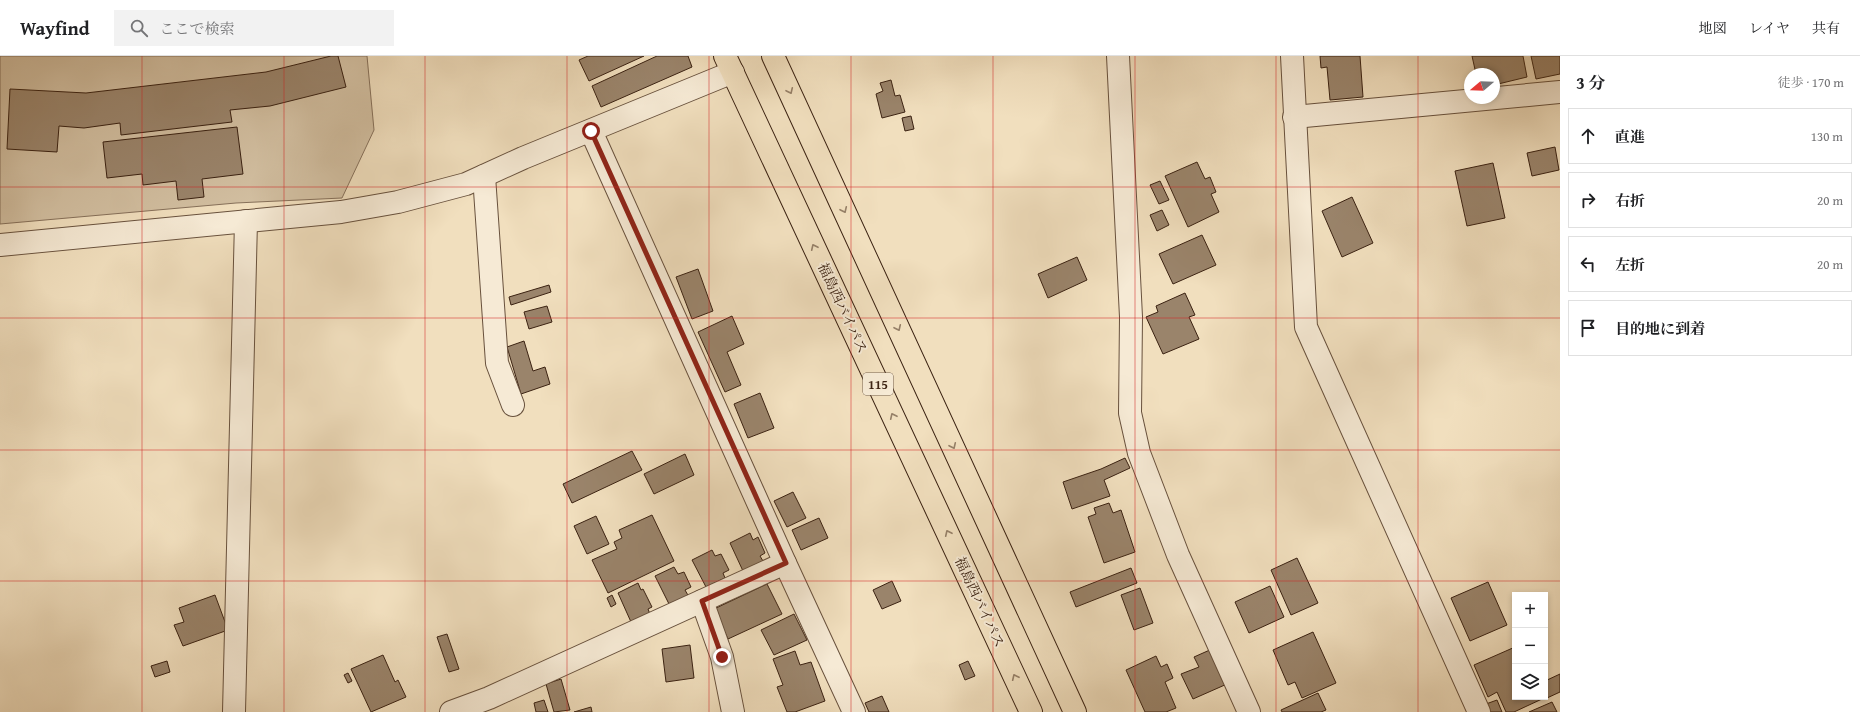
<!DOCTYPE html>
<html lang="ja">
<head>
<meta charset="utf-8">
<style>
  body { margin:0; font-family:"Gentium Book Plus","Noto Serif JP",serif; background:#f2f2f2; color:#202124 }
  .controls { position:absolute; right:12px; bottom:12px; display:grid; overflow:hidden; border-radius:0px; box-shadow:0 2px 6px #0003 }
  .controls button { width:36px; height:36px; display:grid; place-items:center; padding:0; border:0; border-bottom:1px solid #e0e0e0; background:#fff; color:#202124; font:20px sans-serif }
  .compass { position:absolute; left:1464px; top:12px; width:36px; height:36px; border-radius:50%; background:#fff; box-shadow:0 2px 6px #0003; rotate:251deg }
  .stop { position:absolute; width:12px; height:12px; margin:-9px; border:3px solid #8f2418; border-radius:50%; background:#fff }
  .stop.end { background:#8f2418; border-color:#fff; box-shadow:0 1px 4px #0008 }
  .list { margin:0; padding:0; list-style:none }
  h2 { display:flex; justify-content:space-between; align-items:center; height:52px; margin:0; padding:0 16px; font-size:17px }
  h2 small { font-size:13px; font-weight:400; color:#757577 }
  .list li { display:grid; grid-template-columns:26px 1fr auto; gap:12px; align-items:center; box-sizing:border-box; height:56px; margin:0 8px 8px; padding:0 8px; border:1px solid #e0e0e0; border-radius:0px }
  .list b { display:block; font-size:15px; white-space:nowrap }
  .list em { font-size:13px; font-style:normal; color:#757577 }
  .icon { flex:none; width:22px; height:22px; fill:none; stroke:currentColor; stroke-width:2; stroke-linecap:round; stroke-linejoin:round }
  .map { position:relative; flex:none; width:1560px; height:656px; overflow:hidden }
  header { display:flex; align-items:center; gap:24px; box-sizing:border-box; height:56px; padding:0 20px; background:#fff; border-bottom:1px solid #e0e0e0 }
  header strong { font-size:19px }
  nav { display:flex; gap:22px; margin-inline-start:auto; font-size:14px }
  .search { width:280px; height:36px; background:#f2f2f2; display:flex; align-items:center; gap:10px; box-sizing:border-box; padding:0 14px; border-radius:0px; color:#757577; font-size:15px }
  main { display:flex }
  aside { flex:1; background:#fff }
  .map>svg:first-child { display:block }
  .green { fill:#d2bfa1; stroke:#86705a }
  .building { fill:#9a846b; stroke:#3b2212 }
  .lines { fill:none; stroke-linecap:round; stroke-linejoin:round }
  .street-casing { stroke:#68513d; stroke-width:24 }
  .highway-casing { stroke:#3b2212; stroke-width:24 }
  .street { stroke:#f6ead5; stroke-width:22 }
  .highway { stroke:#f1dfbe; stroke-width:22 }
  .oneway { stroke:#968068 }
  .route { stroke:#8f2418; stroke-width:5 }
  .grid { fill:none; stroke:#d62828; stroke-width:1; stroke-opacity:0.55 }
  .labels { text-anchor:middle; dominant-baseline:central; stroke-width:4; stroke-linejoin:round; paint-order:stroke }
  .shield { fill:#f6ead5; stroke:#735e4c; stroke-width:1 }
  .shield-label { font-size:13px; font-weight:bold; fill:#3b2212 }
  .street-label { font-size:14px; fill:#3b2212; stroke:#f6ead5 }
</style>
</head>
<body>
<header>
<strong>Wayfind</strong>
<div class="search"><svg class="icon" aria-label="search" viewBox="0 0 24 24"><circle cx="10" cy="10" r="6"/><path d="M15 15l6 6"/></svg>ここで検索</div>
<nav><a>地図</a><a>レイヤ</a><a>共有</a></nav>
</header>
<main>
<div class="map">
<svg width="1560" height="656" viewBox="0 0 1560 656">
  <rect width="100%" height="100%" fill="#f1dfbe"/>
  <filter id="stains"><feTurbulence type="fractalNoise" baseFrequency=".005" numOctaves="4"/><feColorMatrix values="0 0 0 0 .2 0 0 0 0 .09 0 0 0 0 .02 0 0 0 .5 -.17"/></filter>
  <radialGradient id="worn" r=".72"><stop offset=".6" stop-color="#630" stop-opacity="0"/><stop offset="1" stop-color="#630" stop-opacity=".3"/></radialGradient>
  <path class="green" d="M 0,0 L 367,0 L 374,74 L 342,142 L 236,147 L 0,168 Z"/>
  <g class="building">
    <path d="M 331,0 L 338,0 L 346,31 L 270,50 L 230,54 L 232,66 L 121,79 L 120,67 L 84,72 L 59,70 L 57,96 L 7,93 L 10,33 L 86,37 L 266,16 Z"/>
    <path d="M 588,0 L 644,0 L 589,25 L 579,4 Z"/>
    <path d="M 657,0 L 688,0 L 692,11 L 601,51 L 592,30 Z"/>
    <path d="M 1320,0 L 1360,0 L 1363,41 L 1330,44 L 1327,11 L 1321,12 Z"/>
    <path d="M 1472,0 L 1523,0 L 1527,21 L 1494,29 L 1494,18 L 1476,18 Z"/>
    <path d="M 1531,0 L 1560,0 L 1560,18 L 1536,23 Z"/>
    <path d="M 891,24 L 895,40 L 900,39 L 905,56 L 882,62 L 876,38 L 883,35 L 880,27 Z"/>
    <path d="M 911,60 L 914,73 L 905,75 L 902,62 Z"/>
    <path d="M 237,71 L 243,118 L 202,123 L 204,141 L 178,144 L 176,125 L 143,129 L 142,118 L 107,122 L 103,86 Z"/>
    <path d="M 1555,91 L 1559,114 L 1532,120 L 1527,97 Z"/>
    <path d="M 1197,106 L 1205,123 L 1210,121 L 1216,136 L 1211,138 L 1219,156 L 1188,171 L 1165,120 Z"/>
    <path d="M 1493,107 L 1505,162 L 1467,170 L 1455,115 Z"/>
    <path d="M 1160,125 L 1169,144 L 1159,148 L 1150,129 Z"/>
    <path d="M 1352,141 L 1373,187 L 1342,201 L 1322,155 Z"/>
    <path d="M 1162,154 L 1169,169 L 1157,175 L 1150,159 Z"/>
    <path d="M 1202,179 L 1216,209 L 1173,228 L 1159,198 Z"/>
    <path d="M 1077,201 L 1087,224 L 1048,242 L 1038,218 Z"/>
    <path d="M 698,213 L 713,255 L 692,263 L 676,221 Z"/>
    <path d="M 549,229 L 551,236 L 511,249 L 509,241 Z"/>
    <path d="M 1185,237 L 1195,259 L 1189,261 L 1199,283 L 1163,298 L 1146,261 L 1158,256 L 1156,250 Z"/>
    <path d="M 547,250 L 552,266 L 529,273 L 524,256 Z"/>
    <path d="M 732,260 L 744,288 L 727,296 L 741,329 L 725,336 L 698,276 Z"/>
    <path d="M 524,285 L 533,315 L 545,311 L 550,328 L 521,338 L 507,291 Z"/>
    <path d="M 760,337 L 774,372 L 748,382 L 734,348 Z"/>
    <path d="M 632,395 L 642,414 L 572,447 L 563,428 Z"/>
    <path d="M 685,398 L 694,419 L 654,438 L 644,418 Z"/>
    <path d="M 1125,402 L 1130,412 L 1104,424 L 1110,440 L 1072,453 L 1063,426 L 1101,413 Z"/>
    <path d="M 793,436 L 806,462 L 787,471 L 774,445 Z"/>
    <path d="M 1109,447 L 1113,457 L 1121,454 L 1135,496 L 1104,507 L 1088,461 L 1096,458 L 1094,452 Z"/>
    <path d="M 652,459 L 674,505 L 608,537 L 592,504 L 617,493 L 614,486 L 622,482 L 619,474 Z"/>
    <path d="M 596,460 L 609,488 L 587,498 L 574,470 Z"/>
    <path d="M 819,462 L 828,482 L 801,494 L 792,474 Z"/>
    <path d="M 750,477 L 753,484 L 758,481 L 765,497 L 760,500 L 763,505 L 743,515 L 730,487 Z"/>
    <path d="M 712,494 L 715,500 L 721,498 L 729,514 L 723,517 L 725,522 L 706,531 L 692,504 Z"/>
    <path d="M 1297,502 L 1318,547 L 1291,559 L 1271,514 Z"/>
    <path d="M 674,511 L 678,518 L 684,516 L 691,531 L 685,534 L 689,541 L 670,550 L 655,520 Z"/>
    <path d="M 1131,512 L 1137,527 L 1076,551 L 1070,536 Z"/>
    <path d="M 892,525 L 901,545 L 882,553 L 873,534 Z"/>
    <path d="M 1488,526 L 1507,569 L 1470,585 L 1451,542 Z"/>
    <path d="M 638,527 L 641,534 L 643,533 L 652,551 L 648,553 L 650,558 L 631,566 L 618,537 Z"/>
    <path d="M 767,528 L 782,558 L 728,583 L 714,553 Z"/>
    <path d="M 1270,530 L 1284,561 L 1249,577 L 1235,546 Z"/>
    <path d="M 1140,532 L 1153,567 L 1134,574 L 1121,539 Z"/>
    <path d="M 215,539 L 228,574 L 183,590 L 174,569 L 184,566 L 179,552 Z"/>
    <path d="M 612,539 L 616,548 L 611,551 L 607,542 Z"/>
    <path d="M 794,558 L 807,584 L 774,599 L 761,574 Z"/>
    <path d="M 1313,576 L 1336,627 L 1302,642 L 1295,626 L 1288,629 L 1273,594 Z"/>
    <path d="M 447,578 L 459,613 L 449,616 L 437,581 Z"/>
    <path d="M 690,589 L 694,622 L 666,626 L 662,593 Z"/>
    <path d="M 1515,591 L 1515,641 L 1541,641 L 1542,643 L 1514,656 L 1506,656 L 1497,636 L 1488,641 L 1474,609 Z"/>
    <path d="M 1212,593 L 1227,628 L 1193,643 L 1181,618 L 1199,611 L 1194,601 Z"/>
    <path d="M 795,595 L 800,609 L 811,606 L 825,645 L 795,656 L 787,656 L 777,631 L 783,629 L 773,603 Z"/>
    <path d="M 383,599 L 395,626 L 398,624 L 406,641 L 371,656 L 351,613 Z"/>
    <path d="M 1156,600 L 1161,611 L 1167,608 L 1173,622 L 1165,626 L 1176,652 L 1166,656 L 1145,656 L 1126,614 Z"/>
    <path d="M 167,605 L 170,616 L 155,621 L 151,610 Z"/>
    <path d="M 968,605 L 975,620 L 965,624 L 959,609 Z"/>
    <path d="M 348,617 L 352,625 L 348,627 L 344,619 Z"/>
    <path d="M 1560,618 L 1560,636 L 1547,642 L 1545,637 L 1545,625 Z"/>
    <path d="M 561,623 L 570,654 L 554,656 L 546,628 Z"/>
    <path d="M 1318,637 L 1326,654 L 1321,656 L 1282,656 L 1281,654 Z"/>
    <path d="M 882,640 L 889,656 L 869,656 L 865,647 Z"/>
    <path d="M 544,644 L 548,656 L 536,656 L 534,647 Z"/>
    <path d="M 1497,644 L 1502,656 L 1489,656 L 1486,648 Z"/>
    <path d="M 1552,646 L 1557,656 L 1529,656 Z"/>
    <path d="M 591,651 L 592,656 L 574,656 Z"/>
  </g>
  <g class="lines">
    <defs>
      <g id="street">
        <path d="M 1118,0 L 1131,261 L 1130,357 L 1139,397 L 1178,499 L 1249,656"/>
        <path d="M 1292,0 L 1306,271 L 1479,656"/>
        <path d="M 1294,61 L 1560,36"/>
        <path d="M 591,75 L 785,507 L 854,656"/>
        <path d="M 484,120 L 497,307 L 513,349"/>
        <path d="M 0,189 L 341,156 L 398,146 L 466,128 L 523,102 L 733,16"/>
        <path d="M 702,545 L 722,601 L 733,656"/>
        <path d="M 234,656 L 246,165"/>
        <path d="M 451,656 L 489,642 L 785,507"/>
      </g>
      <g id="highway">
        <path d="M 725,0 L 1031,656"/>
        <path d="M 773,0 L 1075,656"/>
      </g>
    </defs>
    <use href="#street" class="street-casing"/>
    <use href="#highway" class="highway-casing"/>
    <use href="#street" class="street"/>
    <use href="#highway" class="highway"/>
  </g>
  <defs><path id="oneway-chevron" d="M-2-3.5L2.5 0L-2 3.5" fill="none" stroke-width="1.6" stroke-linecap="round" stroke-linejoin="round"/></defs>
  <g class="oneway">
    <use href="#oneway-chevron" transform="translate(790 35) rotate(65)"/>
    <use href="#oneway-chevron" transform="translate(844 154) rotate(65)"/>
    <use href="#oneway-chevron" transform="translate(814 191) rotate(-115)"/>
    <use href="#oneway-chevron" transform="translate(898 272) rotate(65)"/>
    <use href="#oneway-chevron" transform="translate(893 360) rotate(-115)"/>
    <use href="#oneway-chevron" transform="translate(953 390) rotate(65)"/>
    <use href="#oneway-chevron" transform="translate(948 477) rotate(-115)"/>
    <use href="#oneway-chevron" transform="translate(1015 621) rotate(-115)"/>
  </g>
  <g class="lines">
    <path class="route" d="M 591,75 L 786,507 L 702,545 L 722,601"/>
  </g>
  <path class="grid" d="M 142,0 L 142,656M 284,0 L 284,656M 425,0 L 425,656M 567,0 L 567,656M 709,0 L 709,656M 851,0 L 851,656M 993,0 L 993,656M 1135,0 L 1135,656M 1276,0 L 1276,656M 1418,0 L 1418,656M 0,131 L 1560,131M 0,262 L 1560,262M 0,394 L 1560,394M 0,525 L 1560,525"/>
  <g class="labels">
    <rect class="shield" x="863" y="317" width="30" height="22" rx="3"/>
    <g class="shield-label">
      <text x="878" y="328">115</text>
    </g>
    <g class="street-label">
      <text transform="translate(843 252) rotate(65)">福島西バイパス</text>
      <text transform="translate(980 546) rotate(65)">福島西バイパス</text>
    </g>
  </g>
  <rect width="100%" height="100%" filter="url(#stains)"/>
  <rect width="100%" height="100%" fill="url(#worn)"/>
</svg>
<div class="controls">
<button>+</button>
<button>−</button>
<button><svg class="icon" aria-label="layers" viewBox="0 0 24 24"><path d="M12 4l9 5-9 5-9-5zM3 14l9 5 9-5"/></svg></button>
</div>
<svg class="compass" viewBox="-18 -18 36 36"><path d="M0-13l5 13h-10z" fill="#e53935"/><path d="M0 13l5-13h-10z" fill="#757577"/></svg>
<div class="stop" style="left:591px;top:75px"></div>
<div class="stop end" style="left:722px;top:601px"></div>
</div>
<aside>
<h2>3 分<small>徒歩 · 170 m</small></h2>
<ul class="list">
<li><svg class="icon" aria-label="ahead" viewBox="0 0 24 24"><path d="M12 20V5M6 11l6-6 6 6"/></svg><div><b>直進</b></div><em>130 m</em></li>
<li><svg class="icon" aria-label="right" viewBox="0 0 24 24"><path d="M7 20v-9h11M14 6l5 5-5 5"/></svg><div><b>右折</b></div><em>20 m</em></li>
<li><svg class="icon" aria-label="left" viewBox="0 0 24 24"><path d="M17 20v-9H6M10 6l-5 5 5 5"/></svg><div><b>左折</b></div><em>20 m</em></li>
<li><svg class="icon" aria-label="arrive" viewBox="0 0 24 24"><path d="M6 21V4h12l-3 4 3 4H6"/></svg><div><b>目的地に到着</b></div></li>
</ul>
</aside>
</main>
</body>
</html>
